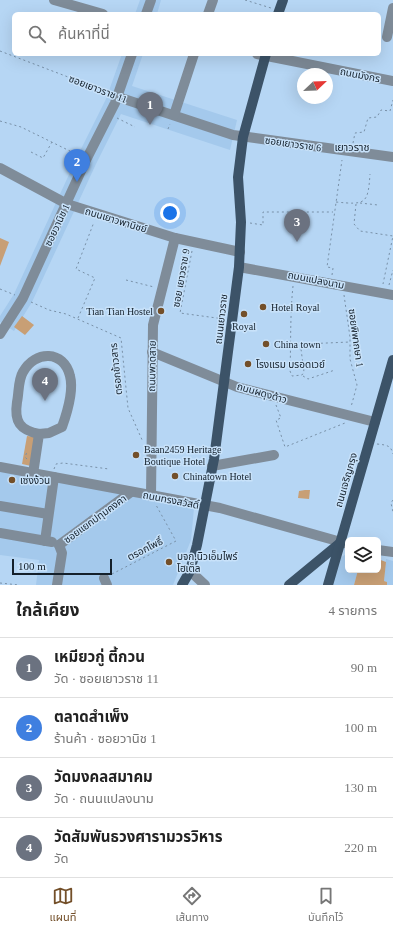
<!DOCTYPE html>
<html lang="th">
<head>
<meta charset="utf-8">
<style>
  body { margin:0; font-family:"Times New Roman","Noto Sans Thai",serif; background:#f6f6f6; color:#222 }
  .controls { position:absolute; right:12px; bottom:12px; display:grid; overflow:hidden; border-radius:6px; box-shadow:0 4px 16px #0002 }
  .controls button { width:36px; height:36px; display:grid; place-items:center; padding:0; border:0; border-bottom:1px solid #e0e0e0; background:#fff; color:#222; font:20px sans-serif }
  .compass { position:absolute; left:297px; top:68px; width:36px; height:36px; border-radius:50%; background:#fff; box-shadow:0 4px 16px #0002; rotate:67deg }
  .scale { position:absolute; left:12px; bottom:10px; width:100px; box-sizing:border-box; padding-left:4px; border:2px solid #14202b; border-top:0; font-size:11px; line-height:14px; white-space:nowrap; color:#14202b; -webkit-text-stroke:3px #c8e2fa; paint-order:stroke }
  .you { position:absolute; left:170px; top:213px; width:14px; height:14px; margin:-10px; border:3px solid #fff; border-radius:50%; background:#1a73e8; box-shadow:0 0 0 6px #1a73e833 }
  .badge { display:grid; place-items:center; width:26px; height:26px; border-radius:50%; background:#734f29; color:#fff; font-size:13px; font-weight:700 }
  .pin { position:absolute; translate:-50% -33px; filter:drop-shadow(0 1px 2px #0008) }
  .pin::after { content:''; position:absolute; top:21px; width:14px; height:12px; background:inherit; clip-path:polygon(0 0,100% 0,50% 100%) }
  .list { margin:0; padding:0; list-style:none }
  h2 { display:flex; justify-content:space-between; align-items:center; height:52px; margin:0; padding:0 16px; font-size:17px }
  h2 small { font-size:13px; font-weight:400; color:#767676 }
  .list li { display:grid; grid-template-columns:26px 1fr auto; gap:12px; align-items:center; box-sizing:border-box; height:60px; padding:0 16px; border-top:1px solid #e0e0e0 }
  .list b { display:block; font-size:15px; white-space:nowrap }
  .list p { margin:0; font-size:13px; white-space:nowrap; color:#767676 }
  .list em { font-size:13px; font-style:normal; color:#767676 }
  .icon { flex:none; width:22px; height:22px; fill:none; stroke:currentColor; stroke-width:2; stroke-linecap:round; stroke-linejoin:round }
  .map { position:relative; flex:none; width:393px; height:585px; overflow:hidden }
  .search { position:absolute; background:#fff; box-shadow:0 4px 16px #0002; left:12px; right:12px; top:12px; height:44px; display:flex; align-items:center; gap:10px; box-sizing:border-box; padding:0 14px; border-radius:6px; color:#767676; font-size:15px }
  .sheet { height:292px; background:#fff }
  nav { display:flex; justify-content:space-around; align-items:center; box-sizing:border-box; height:56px; border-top:1px solid #e0e0e0; background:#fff; font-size:11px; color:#767676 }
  nav a { display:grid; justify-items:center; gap:2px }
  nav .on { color:#734f29 }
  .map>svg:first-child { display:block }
  .built { fill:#a4c9ec }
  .green { fill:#c89f75 }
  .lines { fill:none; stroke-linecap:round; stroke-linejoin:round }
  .path { stroke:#7890a7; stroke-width:1; stroke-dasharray:2 3; stroke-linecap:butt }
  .minor { stroke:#7f8c99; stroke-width:10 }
  .major { stroke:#3c5368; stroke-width:10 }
  .poi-dot { fill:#734f29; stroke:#c8e2fa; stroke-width:1.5 }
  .labels { text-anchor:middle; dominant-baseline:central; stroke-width:3; stroke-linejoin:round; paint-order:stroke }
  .street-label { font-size:10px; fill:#14202b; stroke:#c8e2fa }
  .poi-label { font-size:10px; fill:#14202b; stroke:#c8e2fa; text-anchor:start }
  .neighbourhood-label { font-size:11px; fill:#14202b; stroke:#c8e2fa }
</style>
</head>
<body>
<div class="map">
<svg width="393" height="585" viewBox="0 0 393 585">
  <rect width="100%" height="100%" fill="#b6d6f4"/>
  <g class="built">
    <path d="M 140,0 L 161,0 L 157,14 L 135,14 Z"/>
    <path d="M 122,54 L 143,54 L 132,86 L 237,120 L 230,150 L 121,114 L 96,164 L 32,302 L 14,331 L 0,322 L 0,316 L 14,294 L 78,155 L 106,99 Z"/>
    <path d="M 0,470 L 194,508 L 191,540 L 173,585 L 36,585 L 39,560 L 0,555 Z"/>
    <path d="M 348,553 L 348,570 L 358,570 L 354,585 L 332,585 L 340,558 Z"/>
    <path d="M 386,559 L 393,561 L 393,585 L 387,585 L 387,582 L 384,581 Z"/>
  </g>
  <g class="green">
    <path d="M 0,238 L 9,242 L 0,266 Z"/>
    <path d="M 22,316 L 34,325 L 25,335 L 14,327 Z"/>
    <path d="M 27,436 L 36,437 L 31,466 L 22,464 Z"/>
    <path d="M 305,490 L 310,490 L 309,499 L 298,498 L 299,491 Z"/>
    <path d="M 378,559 L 386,562 L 384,581 L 387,582 L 387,585 L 354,585 L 358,570 L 378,570 Z"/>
  </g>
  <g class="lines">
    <g class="path">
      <path d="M 245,0 L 271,8"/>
      <path d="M 287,13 L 292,14"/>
      <path d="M 0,51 L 110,93"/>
      <path d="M 117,118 L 135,127"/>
      <path d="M 0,121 L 21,127 L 78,155"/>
      <path d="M 168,129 L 170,124"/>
      <path d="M 353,143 L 355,133 L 364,132 L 368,118 L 377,117 L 381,110 L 390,111 L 393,100"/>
      <path d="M 31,152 L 43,158 L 52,142"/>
      <path d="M 336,202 C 366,205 368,204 370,174"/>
      <path d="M 360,203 L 378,205"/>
      <path d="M 356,204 L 354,224 L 360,231 L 393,236 L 383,284"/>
      <path d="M 250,223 L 263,225 L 263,212 L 333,212"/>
      <path d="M 192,251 L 180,313 L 224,319"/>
      <path d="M 332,275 L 333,268 L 327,267 L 342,160"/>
      <path d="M 126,280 L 154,287"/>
      <path d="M 389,285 L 393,270"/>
      <path d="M 293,286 C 290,315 291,342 290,371 L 292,376 L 302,375 L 304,372 L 301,349 L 304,344 L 350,342"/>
      <path d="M 0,289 L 15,295"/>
      <path d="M 344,295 L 350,337 L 350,359 L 357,385 L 351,407"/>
      <path d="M 31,302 L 49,310 L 66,314 L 121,338 L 128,408 L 143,442"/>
      <path d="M 78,318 L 95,278 L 76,269 L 94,222"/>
      <path d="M 303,376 L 308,379 L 335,370"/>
      <path d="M 276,405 L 281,418 L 276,420 L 285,447 L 345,423"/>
      <path d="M 377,444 C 386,445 391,445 393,454"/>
      <path d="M 27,459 L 25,457 L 27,452"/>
      <path d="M 54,469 L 56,464 L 63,463 L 109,469"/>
      <path d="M 393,500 L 391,503 L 393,512"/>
      <path d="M 112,574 L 176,541 L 156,505"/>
      <path d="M 0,583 L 19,585"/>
    </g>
    <g class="minor">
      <path d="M 54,0 L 103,14"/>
      <path d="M 146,14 L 151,0"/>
      <path d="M 208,14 L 213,0"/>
      <path d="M 387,37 L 393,8"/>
      <path d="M 257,54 L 393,81"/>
      <path d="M 118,97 L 233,135 L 393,157"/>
      <path d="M 174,115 L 194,54"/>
      <path d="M 0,168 L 67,204 L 175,238 L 240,252"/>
      <path d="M 239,267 L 393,295"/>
      <path d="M 0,334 L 23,298 L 86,160 L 115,103 L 132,54"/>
      <path d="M 152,352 L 237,387 L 375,422"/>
      <path d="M 212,466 L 274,455"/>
      <path d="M 0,467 L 220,508 L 348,544"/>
      <path d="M 33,474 L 39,434 C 20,430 14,422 17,402 C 19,393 18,380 23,372 C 35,350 64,350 70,376 C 74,391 67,413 62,427 L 49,433 L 39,434"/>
      <path d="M 151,496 L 153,325 L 175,238"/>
      <path d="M 0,506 L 48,514"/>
      <path d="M 0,533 L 52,542"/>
      <path d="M 45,541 L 54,477"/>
      <path d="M 59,545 L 131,492"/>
      <path d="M 378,550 L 393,552"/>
      <path d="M 190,571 L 205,585"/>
      <path d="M 104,578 L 107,585"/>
      <path d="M 57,585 L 62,553 L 59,545"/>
    </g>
    <g class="major">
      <path d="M 278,14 L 283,0"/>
      <path d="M 182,585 L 190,571 L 197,545 L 214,459 L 239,267 L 241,222 L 238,177 L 243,137 L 266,54"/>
      <path d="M 289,585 L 340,543"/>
      <path d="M 328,585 L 393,360"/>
    </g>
  </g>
  <g class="poi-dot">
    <circle cx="263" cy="307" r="4"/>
    <circle cx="161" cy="311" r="4"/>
    <circle cx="244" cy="314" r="4"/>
    <circle cx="266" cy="344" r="4"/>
    <circle cx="248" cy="364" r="4"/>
    <circle cx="136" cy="455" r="4"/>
    <circle cx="175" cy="476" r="4"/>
    <circle cx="12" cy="480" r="4"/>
    <circle cx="169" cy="562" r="4"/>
  </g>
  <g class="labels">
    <g class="street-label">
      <text transform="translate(360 75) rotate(11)">ถนนมังกร</text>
      <text transform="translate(98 89) rotate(21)">ซอยเยาวราช 11</text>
      <text transform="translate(293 144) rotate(8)">ซอยเยาวราช 6</text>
      <text transform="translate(116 220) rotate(17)">ถนนเยาวพานิชย์</text>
      <text transform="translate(57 225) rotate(-65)">ซอยวานิช 1</text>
      <text transform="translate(181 278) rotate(-80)">ซอย เยาวราช 9</text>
      <text transform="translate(316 280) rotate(11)">ถนนแปลงนาม</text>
      <text transform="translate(221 319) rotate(-83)">ถนนเยาวราช</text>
      <text transform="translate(356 338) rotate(82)">ซอยพิพากษา 1</text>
      <text transform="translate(152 366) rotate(-89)">ถนนพาดสาย</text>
      <text transform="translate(116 369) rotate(-96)">ตรอกข้าวสาร</text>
      <text transform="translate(262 393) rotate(16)">ถนนผดุงด้าว</text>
      <text transform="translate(346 480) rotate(-74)">ถนนเจริญกรุง</text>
      <text transform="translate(171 500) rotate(11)">ถนนทรงสวัสดิ์</text>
      <text transform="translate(95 519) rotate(-36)">ซอยแยกปทุมคงคา</text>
      <text transform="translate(145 549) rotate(-27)">ตรอกโพธิ์</text>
    </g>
    <g class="poi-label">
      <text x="271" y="307">Hotel Royal</text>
      <text x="153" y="311" text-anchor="end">Tian Tian Hostel</text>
      <text x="244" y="326" text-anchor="middle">Royal</text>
      <text x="274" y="344">China town</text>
      <text x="256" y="364">โรงแรม บรอดเวย์</text>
      <text x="144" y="449">Baan2459 Heritage<tspan x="144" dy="12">Boutique Hotel</tspan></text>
      <text x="183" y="476">Chinatown Hotel</text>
      <text x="20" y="480">เซ่งง้วน</text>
      <text x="177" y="556">บจก.นิวเอ็มไพร์<tspan x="177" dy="12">โฮเต็ล</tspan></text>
    </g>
    <g class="neighbourhood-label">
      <text x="352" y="147">เยาวราช</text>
    </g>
  </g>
</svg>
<div class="controls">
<button><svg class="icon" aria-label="layers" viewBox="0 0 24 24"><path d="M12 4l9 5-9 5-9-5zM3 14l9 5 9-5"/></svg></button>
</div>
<svg class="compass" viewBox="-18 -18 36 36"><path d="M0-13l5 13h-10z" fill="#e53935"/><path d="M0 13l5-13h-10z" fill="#767676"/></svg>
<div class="scale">100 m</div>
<div class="you"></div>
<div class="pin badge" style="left:150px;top:125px;background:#6b7280">1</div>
<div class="pin badge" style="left:77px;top:182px;background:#3f7fe0">2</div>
<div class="pin badge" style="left:297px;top:242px;background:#6b7280">3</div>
<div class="pin badge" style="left:45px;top:401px;background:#6b7280">4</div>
<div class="search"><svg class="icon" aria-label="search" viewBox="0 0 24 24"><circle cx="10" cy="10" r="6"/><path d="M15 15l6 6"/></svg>ค้นหาที่นี่</div>
</div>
<section class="sheet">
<h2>ใกล้เคียง<small>4 รายการ</small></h2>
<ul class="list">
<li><span class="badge" style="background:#6b7280">1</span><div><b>เหมียวกู่ ตี้กวน</b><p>วัด · ซอยเยาวราช 11</p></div><em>90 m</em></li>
<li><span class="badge" style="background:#3f7fe0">2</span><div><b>ตลาดสำเพ็ง</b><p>ร้านค้า · ซอยวานิช 1</p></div><em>100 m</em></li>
<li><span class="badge" style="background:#6b7280">3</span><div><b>วัดมงคลสมาคม</b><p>วัด · ถนนแปลงนาม</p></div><em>130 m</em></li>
<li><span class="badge" style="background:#6b7280">4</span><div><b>วัดสัมพันธวงศารามวรวิหาร</b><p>วัด</p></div><em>220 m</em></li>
</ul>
</section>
<nav>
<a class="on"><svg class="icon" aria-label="map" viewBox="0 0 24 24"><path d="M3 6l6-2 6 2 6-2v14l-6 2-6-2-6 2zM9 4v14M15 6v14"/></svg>แผนที่</a>
<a><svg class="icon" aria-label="directions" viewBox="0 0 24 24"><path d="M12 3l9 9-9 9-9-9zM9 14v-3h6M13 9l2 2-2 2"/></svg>เส้นทาง</a>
<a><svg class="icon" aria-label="saved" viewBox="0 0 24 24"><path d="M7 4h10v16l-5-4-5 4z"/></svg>บันทึกไว้</a>
</nav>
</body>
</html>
